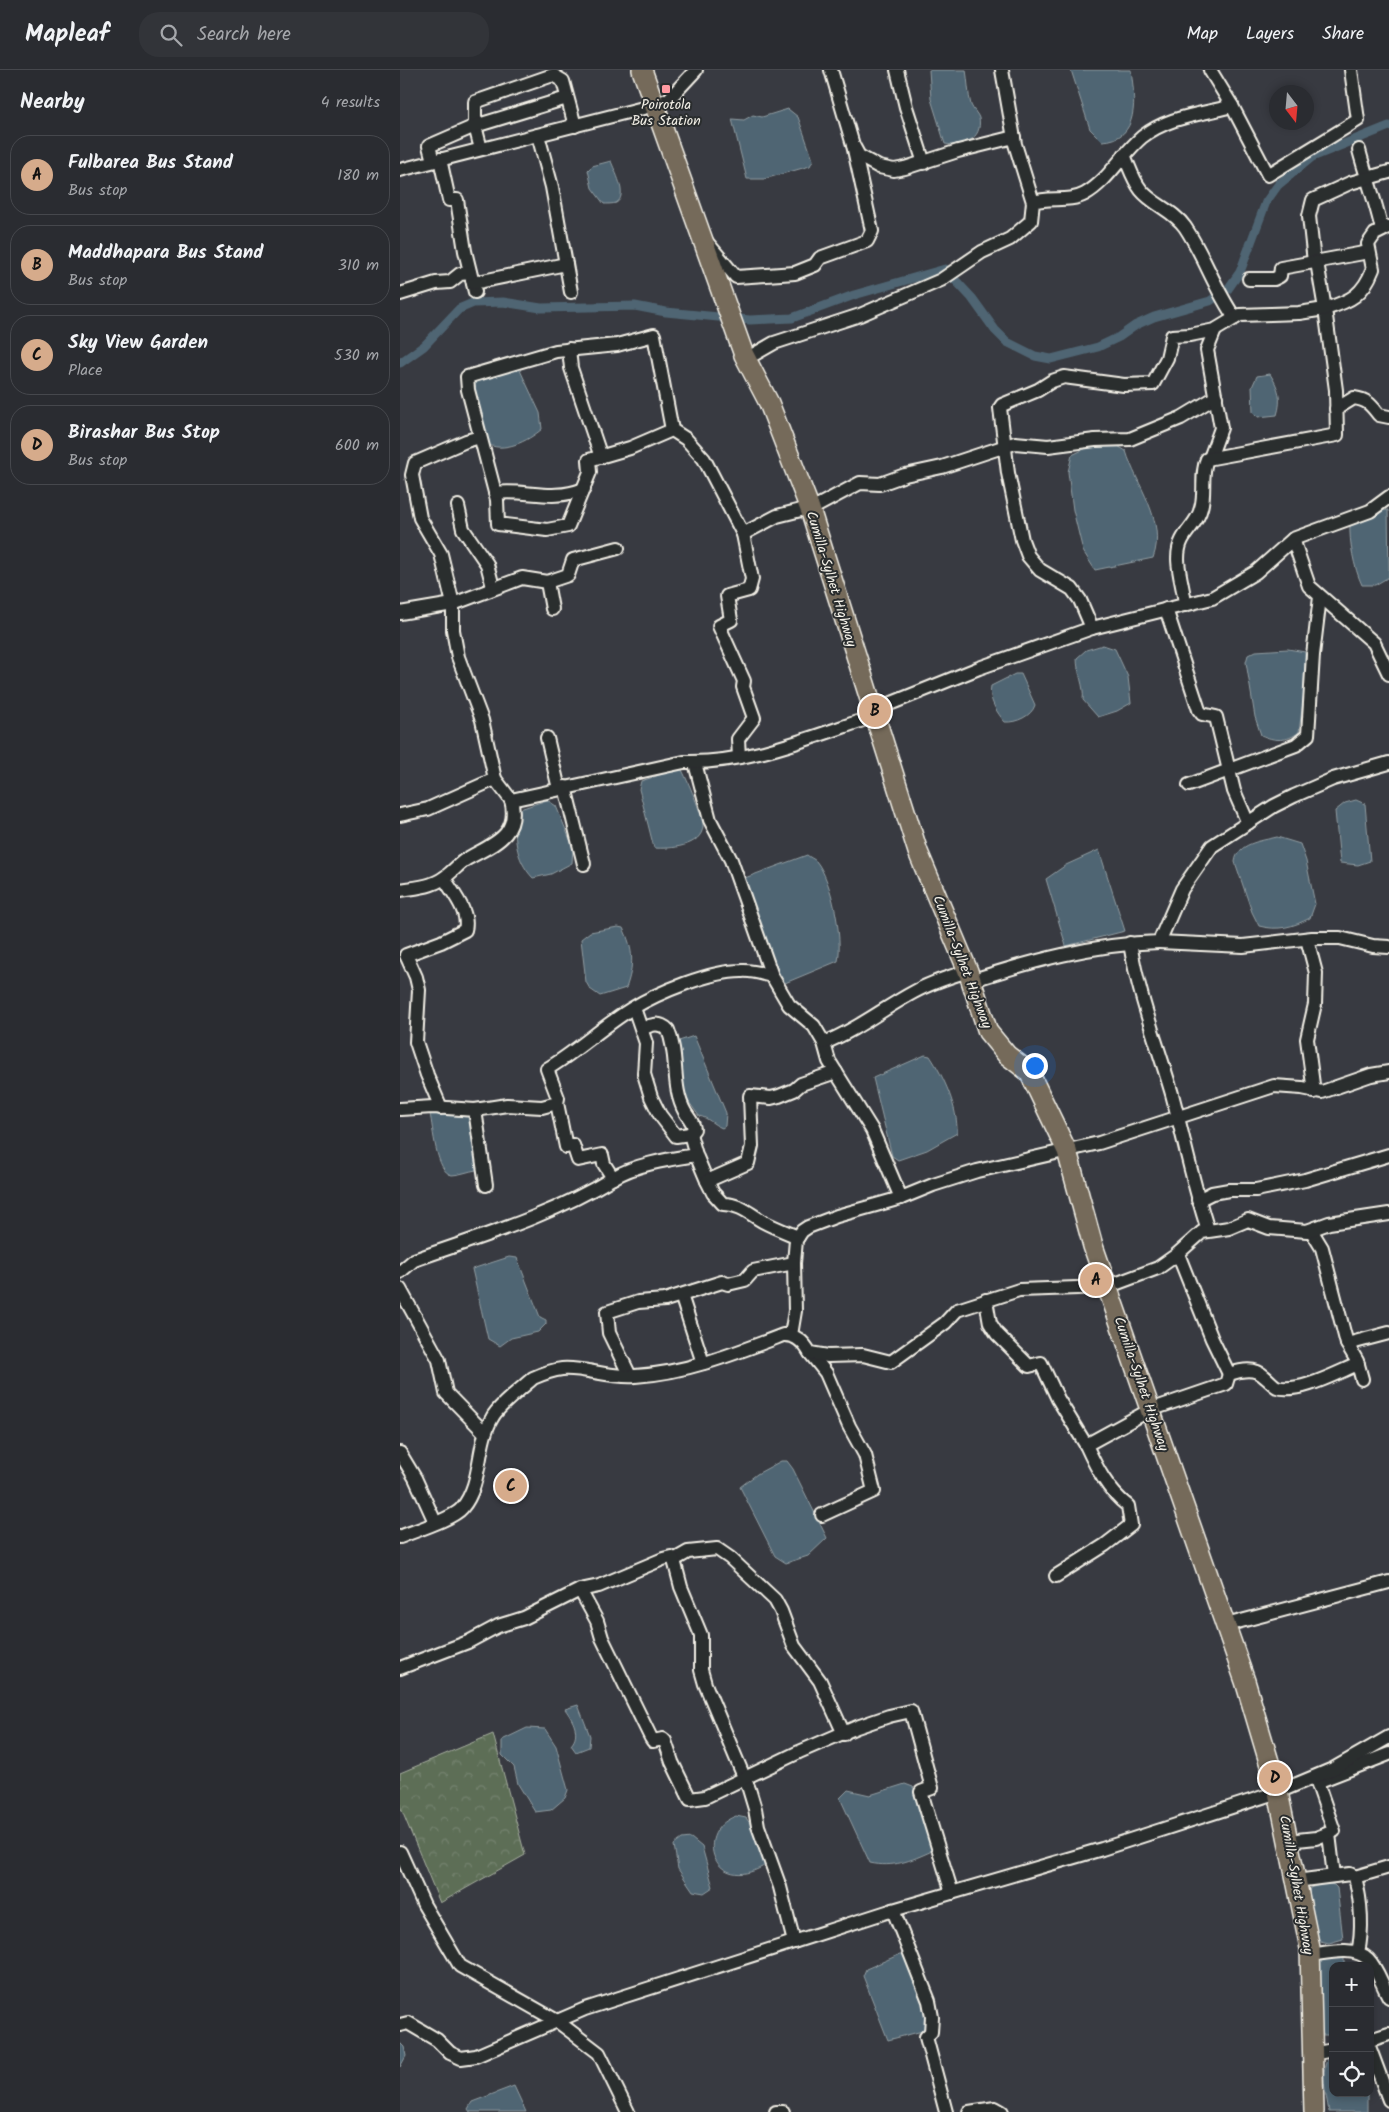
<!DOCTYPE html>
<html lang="en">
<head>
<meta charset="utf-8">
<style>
  body { margin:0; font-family:Kalam,sans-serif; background:#323439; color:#f1f3f6 }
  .controls { position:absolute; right:15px; bottom:15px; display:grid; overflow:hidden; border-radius:10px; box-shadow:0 2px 8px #0003 }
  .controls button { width:45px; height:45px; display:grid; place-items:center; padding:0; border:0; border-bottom:1px solid #46484d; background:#2a2c31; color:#f1f3f6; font:25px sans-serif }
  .compass { position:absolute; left:869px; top:15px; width:45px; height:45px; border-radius:50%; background:#2a2c31; box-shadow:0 2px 8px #0003; rotate:164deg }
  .you { position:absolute; left:634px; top:995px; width:18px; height:18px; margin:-12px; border:4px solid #fff; border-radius:50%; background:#1a73e8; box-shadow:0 0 0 8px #1a73e833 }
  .badge { display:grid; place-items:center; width:32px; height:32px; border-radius:50%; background:#d6ab8b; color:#111; font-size:16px; font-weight:700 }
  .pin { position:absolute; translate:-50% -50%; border:2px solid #fff; box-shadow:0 1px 5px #0006 }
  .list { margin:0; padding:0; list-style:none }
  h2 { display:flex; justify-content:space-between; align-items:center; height:65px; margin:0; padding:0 20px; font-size:21px }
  h2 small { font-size:16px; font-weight:400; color:#a5a7ab }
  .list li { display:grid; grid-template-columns:32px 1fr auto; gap:15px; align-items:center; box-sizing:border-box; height:80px; margin:0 10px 10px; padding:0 10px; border:1px solid #46484d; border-radius:20px }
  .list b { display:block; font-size:19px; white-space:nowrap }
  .list p { margin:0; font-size:16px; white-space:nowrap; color:#a5a7ab }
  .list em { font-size:16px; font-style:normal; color:#a5a7ab }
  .icon { flex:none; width:28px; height:28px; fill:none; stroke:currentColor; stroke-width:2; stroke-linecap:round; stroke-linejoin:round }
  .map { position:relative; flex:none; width:989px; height:2042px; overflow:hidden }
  header { display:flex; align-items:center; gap:30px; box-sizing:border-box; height:70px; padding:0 25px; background:#2a2c31; border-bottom:1px solid #46484d }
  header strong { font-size:24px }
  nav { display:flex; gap:28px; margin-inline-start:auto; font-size:18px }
  .search { width:350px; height:45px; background:#323439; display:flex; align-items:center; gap:12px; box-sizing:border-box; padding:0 18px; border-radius:20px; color:#a5a7ab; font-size:19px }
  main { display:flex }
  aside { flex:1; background:#2a2c31 }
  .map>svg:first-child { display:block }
  .park { fill:url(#park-crowns); stroke:#a8b0a0 }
  .water { fill:#4f6573; stroke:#919da2 }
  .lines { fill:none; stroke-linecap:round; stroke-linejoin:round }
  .canal { stroke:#4f6573; stroke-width:9 }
  .minor-casing { stroke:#f4f1e8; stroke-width:16 }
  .highway-casing { stroke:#f4f1e8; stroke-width:22 }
  .minor { stroke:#2a2d2e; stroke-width:12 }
  .highway { stroke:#746a5a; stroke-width:19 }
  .poi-dot { fill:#ff9aa2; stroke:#2a2d2e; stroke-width:2 }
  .labels { text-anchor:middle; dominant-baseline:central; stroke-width:4; stroke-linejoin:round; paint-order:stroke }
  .poi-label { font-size:14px; fill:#f4f1e8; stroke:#2a2d2e }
  .street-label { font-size:14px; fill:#f4f1e8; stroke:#2a2d2e }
</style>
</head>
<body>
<header>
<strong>Mapleaf</strong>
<div class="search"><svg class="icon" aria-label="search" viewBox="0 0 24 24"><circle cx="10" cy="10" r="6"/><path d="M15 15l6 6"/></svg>Search here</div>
<nav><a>Map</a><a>Layers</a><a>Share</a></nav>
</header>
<main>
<aside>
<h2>Nearby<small>4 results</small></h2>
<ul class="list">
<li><span class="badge">A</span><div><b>Fulbarea Bus Stand</b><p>Bus stop</p></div><em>180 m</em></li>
<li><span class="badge">B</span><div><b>Maddhapara Bus Stand</b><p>Bus stop</p></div><em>310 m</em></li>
<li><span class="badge">C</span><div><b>Sky View Garden</b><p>Place</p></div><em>530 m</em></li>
<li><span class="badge">D</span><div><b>Birashar Bus Stop</b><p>Bus stop</p></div><em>600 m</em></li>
</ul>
</aside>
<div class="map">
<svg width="989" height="2042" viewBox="0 0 989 2042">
  <defs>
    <pattern id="park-crowns" width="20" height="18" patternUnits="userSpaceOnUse" patternTransform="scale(1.25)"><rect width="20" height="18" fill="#5d6e57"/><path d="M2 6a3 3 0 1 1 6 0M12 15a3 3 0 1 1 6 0" fill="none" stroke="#75836f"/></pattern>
  </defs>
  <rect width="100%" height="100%" fill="#383a41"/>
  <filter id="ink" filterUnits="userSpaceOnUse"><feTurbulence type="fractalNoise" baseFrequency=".02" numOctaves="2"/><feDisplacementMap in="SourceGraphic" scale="10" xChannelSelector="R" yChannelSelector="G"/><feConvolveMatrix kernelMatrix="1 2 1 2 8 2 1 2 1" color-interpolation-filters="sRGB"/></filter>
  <g filter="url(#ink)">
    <path class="park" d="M 93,1664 L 125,1785 L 40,1833 L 0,1736 L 0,1703 Z"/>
    <g class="water">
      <path d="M 529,0 L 566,0 C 568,11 568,24 571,35 C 573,40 578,44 579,48 C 583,70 562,77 545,74 L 531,29 Z"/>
      <path d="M 671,0 L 731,0 C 735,28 740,70 702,71 L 690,59 Z"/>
      <path d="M 388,39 L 398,47 L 413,90 L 410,96 L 364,109 L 347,109 L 332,49 L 344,50 L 353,45 L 362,47 Z"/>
      <path d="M 211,91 C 214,100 229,126 216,133 C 213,134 207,134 204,134 L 192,118 L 188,100 L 192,96 Z"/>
      <path d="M 119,298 L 140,343 L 142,359 C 128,371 103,384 85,373 L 69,318 L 73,312 Z"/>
      <path d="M 870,304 C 879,318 882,329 877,345 L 858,347 L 853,342 L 852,317 L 857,306 Z"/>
      <path d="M 716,375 L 726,381 C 736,415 767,451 753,488 L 695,500 L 683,481 L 673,440 L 668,402 L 672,385 L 691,376 Z"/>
      <path d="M 988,440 L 989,507 L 975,515 L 962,515 C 954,498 949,471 950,454 L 977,441 Z"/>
      <path d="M 703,575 L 715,579 L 728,607 L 731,633 L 717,641 L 698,647 L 683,630 C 685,616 677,604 677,588 L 686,580 Z"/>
      <path d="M 888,579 L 905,582 L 904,623 L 899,662 C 887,672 874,671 861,665 L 855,647 L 846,592 L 848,585 L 856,581 Z"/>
      <path d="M 615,604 L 621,604 L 635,635 C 632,646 616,653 605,652 C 597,643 588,629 591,616 Z"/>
      <path d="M 281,698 C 287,709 303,745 303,756 C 302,777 269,779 254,778 L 239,719 L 241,711 Z"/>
      <path d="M 147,730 L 156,736 L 173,777 L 172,793 L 151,804 L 133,808 C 115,789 113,765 117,740 Z"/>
      <path d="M 956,730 L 965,734 L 970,791 L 958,795 L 940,793 L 935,741 L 945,733 Z"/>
      <path d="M 877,767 L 900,774 L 906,791 L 915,834 L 910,848 C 893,857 878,861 859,856 L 852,842 L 835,792 C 837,773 861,771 877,767 Z"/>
      <path d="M 699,780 L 725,861 L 666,876 L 646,809 L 666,795 Z"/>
      <path d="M 407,785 C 409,787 414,789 416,791 C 432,810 443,868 438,891 L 385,913 L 377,910 L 342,809 Z"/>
      <path d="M 218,857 L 223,858 C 234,880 234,896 226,918 L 200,926 L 190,919 L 186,912 L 181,869 L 190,862 Z"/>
      <path d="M 294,966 L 326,1043 L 325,1056 L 322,1058 C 312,1054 309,1048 299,1046 L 281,1021 L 276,972 Z"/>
      <path d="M 525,985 L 530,986 C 544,1007 558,1038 557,1063 L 527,1080 L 498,1090 L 492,1086 L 473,1008 Z"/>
      <path d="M 32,1042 L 73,1044 L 78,1097 L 76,1100 C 69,1101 59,1105 52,1105 C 36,1103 33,1057 30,1044 Z"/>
      <path d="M 109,1187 L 117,1188 L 140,1247 L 146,1250 L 146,1254 L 138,1262 L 111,1268 L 100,1276 L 88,1269 L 72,1199 Z"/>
      <path d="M 381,1391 L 387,1391 L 393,1399 L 427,1468 L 408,1486 L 386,1493 L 375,1486 L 340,1417 L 357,1404 Z"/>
      <path d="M 178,1635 L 190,1666 L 189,1677 L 176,1682 L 171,1675 C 181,1664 173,1650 165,1639 Z"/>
      <path d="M 127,1658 L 145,1659 L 156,1676 L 168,1720 L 165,1728 L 151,1740 L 135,1742 L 118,1714 L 114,1697 L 102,1685 L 102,1670 Z"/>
      <path d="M 505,1714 L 513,1717 L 517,1723 L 532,1774 L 532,1781 C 510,1791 493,1798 470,1793 L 440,1728 L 448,1720 L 470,1725 Z"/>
      <path d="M 336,1746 L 346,1748 L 354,1759 L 367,1794 C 315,1828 291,1762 336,1746 Z"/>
      <path d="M 291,1768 L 302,1777 L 313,1817 L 304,1823 L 293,1821 L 278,1799 L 274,1775 L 282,1769 Z"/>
      <path d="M 926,1813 L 934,1815 L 937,1818 L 943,1869 L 929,1873 L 916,1870 L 908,1826 L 910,1818 Z"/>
      <path d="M 503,1883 C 521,1894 526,1938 530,1959 L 488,1970 L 463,1906 L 466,1899 Z"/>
      <path d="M 944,1886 L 944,1896 L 933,1896 L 933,1965 L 923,1965 L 918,1958 L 919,1889 Z"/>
      <path d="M 0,1973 L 4,1977 L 6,1986 L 0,1997 Z"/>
      <path d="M 930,1984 L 933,1984 L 933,2023 L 967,2023 L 967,2042 L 929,2042 C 926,2023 919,2001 930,1984 Z"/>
      <path d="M 114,2016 L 126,2042 L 70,2042 L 68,2039 L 72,2032 Z"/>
    </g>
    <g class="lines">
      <path class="canal" d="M 0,293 L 24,276 L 59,239 L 73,233 L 103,232 L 141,238 L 235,236 L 266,242 L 350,250 L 392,248 L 454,225 L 545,199 L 572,228 L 595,260 L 607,272 L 635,286 L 651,289 L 698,277 L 719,267 L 736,255 L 754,247 L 810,231 L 828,219 L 840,202 L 866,132 L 878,115 L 912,87 L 989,56"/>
      <defs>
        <g id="minor">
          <path d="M 431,0 L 453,75 L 459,86 L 479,97 L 494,100 L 505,98 L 558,81 L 614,67"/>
          <path d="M 497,0 L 506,37 L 524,93"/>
          <path d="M 602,0 L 615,74 L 633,132"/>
          <path d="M 810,0 L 832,36"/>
          <path d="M 138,65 L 152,117 L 171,222"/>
          <path d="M 81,79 L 75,56 L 75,32 L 153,5 L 163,11 L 175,56"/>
          <path d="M 959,80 C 966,107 976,132 982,160"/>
          <path d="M 724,85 C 729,96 733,110 741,120 C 753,135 773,140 785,157 C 804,185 815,220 835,248"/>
          <path d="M 40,89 L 49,130 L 57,130 L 65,181 L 75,222"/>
          <path d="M 33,91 L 29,76 L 75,56 L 167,28"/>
          <path d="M 0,100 L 255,35 L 269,29 L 296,0"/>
          <path d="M 306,171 L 336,207 L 395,203 L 415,195 L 420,188 L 467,171 L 472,161 L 453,75"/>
          <path d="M 914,192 L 909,146 L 913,130 L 950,113 L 989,102"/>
          <path d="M 849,209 L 874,209 L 880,206 L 881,198 L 969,182"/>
          <path d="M 73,213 L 166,194"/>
          <path d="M 0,224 L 36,213 L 50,212 L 60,204 L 70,203"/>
          <path d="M 169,279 L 171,298 L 201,387"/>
          <path d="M 346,289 L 374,273 L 460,245 L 541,210 L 582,182 L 610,169 L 631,151 L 633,132 C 649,126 669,133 685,124 C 708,111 722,84 742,67 C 769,46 800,45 832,36 L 868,105 L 958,50 L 951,0"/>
          <path d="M 936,339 L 954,328 C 968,330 971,335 979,345 L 989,347"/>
          <path d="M 272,360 L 230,378 L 189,390 L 190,402 L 168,456 L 147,460 L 98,454 L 97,430 L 68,320 L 67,307 L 156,281 L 217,275 L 254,265 L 272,360 L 286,369 L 304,389 L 343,464 L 377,446 L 417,436 L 460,413 L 480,414 L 505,405 L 542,397 L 615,373 L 648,376 L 695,370 L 730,369 L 781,348 L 816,327"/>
          <path d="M 80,367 L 66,371 L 15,393 L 12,405 L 20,448 L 41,484 L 53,534 L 53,560 L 58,587 L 82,650 L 95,709"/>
          <path d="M 810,388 L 821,358 L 807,280 L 815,260"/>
          <path d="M 95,423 C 129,419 150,432 184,419"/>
          <path d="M 58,436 L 63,459 L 87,494 L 93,517"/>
          <path d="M 893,469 L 909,516 L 974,573 L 989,604"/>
          <path d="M 147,512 L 152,539"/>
          <path d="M 785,535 C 784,515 772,489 782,470 C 788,458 798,452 801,438 C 806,422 800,405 807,389 L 937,365 L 936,320 L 925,239 C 951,231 963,225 973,199 L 968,174 L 975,164 L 989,157"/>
          <path d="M 766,539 L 799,640 L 802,644 L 816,647 L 834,721 L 848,753"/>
          <path d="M 0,543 L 53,534 L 122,508 L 147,512 L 168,505 L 173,490 L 218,478"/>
          <path d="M 692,558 L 680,530 L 672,519 L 640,500 L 628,486 L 622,470 L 608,403 L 600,338 L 602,335 L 638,320 L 652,311 L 664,307 L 724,315 L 753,314 L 767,288 L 772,266 L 790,265 L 815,260 L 840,245 L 899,243 L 925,239 L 917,192"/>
          <path d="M 472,641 L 579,598 L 692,558 L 812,528 L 856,502 L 893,469 L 970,441 L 989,427"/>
          <path d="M 147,668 L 159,719"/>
          <path d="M 339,687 L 338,669 L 354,648 L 343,617 L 344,611 L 319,556 L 331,550 L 327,526 L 349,520 L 352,509 L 343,464"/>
          <path d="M 295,693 L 310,750 L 331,790 L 372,906 L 389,935 L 414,956 L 424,973 L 429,991 L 472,1060 L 501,1128"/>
          <path d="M 789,715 L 896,675 L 908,665 L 913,585 L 920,527"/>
          <path d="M 165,717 L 184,794"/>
          <path d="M 0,745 L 28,739 L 95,709 L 111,730 L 284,692 C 349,694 414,666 475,646"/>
          <path d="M 0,820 C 19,817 35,817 50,803 C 55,799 59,794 65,790 C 90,775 121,767 111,730"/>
          <path d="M 907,869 L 916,903 L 915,934 L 907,969 L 914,1022"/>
          <path d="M 759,872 L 843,876 L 912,868 L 940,868 L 973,876 L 989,877"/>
          <path d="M 730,873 C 738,924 757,973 772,1024 C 784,1069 793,1115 808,1160"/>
          <path d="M 570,911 C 632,891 693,874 759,872 L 782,819 L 812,776 L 874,736 L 894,726 L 933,709 L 989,693"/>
          <path d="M 234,938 L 246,973 L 244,1004 L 251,1027 L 260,1045 L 276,1066 L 290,1064 L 296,1085"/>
          <path d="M 242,959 C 252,954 260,952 268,960 C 279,986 271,1017 285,1042 C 289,1049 293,1051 294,1059 L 290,1064"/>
          <path d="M 424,973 C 457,960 484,938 514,922 C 532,912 549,907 568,901"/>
          <path d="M 157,1033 L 166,1077 L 173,1075 L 178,1090 L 202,1085 L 204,1094 L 213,1108 C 235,1094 271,1089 296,1085 L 307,1111"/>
          <path d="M 41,1038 L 27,1005 L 16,972 L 19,920 L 16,907 L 6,885 L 41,872 L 65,860 C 70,842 52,822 44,808"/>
          <path d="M 0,1039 L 33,1037 L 75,1040 L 107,1035 L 142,1037 L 157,1033 L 158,1028 L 147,999 C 177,981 202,957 231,939 C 259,922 310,901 342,901 C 352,900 363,904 372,906"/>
          <path d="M 75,1040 L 86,1115"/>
          <path d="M 798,1130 L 812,1123 L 829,1120 L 856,1120 L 905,1110 L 989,1085"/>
          <path d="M 911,1160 L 922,1178 L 947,1274 L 957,1291 L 962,1309"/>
          <path d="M 398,1167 C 386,1162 373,1157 362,1151 C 349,1143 339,1134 323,1134 L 313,1123 L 307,1111 L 348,1093 L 352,1076 L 350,1026 L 371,1028 L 379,1026 L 394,1020 L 401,1014 L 436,1002"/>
          <path d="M 778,1184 L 812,1269 L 829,1304 C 842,1300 855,1297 865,1307 C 869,1310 873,1315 877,1317 C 899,1324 938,1302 958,1294"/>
          <path d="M 0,1202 L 14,1190 C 82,1166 151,1146 213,1108"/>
          <path d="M 0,1219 L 39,1290 L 46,1323 L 85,1363"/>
          <path d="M 281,1225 L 303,1293"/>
          <path d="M 586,1230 L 590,1253 L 597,1264 L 629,1296 L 641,1293 L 658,1329 L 686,1375"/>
          <path d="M 391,1265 L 395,1241 L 394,1193 L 396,1170 L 402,1161 L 408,1157 L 437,1146 L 501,1128 L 533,1115 L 577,1101 L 699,1073 L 874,1016 L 902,1018 L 922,1022 L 971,1005 L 989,1002"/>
          <path d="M 947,1274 L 989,1263"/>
          <path d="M 410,1283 L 426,1303 L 449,1356 L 465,1385 L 474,1421 L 422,1445"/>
          <path d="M 230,1306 L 209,1263 L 207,1242 L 238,1232 L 265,1230 L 322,1212 L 328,1214 L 345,1210 L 353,1201 L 394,1193"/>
          <path d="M 0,1383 L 15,1408 L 35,1452"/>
          <path d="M 0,1467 C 14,1461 53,1449 62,1438 C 83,1413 76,1375 92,1348 C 98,1336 122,1318 133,1308 C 142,1304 153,1300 162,1299 C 183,1297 210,1308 235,1306 C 286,1303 336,1283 383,1265 C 396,1264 404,1272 410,1283 L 428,1286 L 463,1285 L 491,1292 L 545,1253 L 557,1240 L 619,1220 L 707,1217 L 758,1198 L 775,1186 L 802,1162 L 829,1158 L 848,1150 L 869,1158 L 907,1161 L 929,1153 L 989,1144"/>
          <path d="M 274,1490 L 288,1482 L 317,1479 L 330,1488 L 375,1530 L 381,1541 L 394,1576 L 420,1611 L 444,1664"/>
          <path d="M 656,1506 L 705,1475 L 731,1455 L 728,1436 C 708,1421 696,1397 686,1375 L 750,1340 L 826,1314 L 829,1304"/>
          <path d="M 180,1520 L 199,1516 L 263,1489 L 271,1487 L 274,1490 L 281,1517 L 301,1565 L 301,1600 L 305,1614 L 349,1719 L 355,1739 L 358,1756 L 380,1817 L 394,1872"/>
          <path d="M 826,1555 L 989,1512"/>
          <path d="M 0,1598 L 68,1572 L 98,1556 L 124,1548 L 180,1520 L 197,1551 L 202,1568 L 251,1668 L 253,1671 L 263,1669 L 265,1671 L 272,1692 L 290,1729 L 305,1727 L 399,1682 L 457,1657 L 489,1646 L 511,1641 L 532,1718 L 521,1722 L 552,1823"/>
          <path d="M 929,1764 L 934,1806"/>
          <path d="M 888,1771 L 916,1768 L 934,1761 L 917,1712 L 989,1684"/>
          <path d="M 0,1782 L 24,1835 L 60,1896 L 157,1951 L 199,1983 L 228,2042"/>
          <path d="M 955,1807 L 989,1797"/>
          <path d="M 896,1811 L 950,1804 L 955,1807 C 961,1831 963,1859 958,1883"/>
          <path d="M 493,1840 L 529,1931 L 532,1947 L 531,1962 L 526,1967 L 546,2042"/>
          <path d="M 910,1885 C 926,1883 954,1875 968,1889 C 977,1898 982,1915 989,1927"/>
          <path d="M 0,1955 L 8,1953 L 37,1970 L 50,1983 L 61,1988 L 76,1986 L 185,1939 L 493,1840 L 702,1779 L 878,1722 L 933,1699 L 989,1667"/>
          <path d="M 970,1970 L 989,1964"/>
          <path d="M 970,1979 L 989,2030"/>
          <path d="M 912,1984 L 933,1980"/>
          <path d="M 376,2042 L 383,2042"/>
          <path d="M 569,2042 L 595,2038 L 602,2042"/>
        </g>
        <path id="highway" d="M 242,0 L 344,285 L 369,333 L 410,439 L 518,782 L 568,901 L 588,962 L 607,985 L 629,1002 L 667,1081 L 693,1176 L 845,1611 L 878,1722 L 910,1878 L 914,2042"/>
      </defs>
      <use href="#minor" class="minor-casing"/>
      <use href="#highway" class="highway-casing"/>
      <use href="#minor" class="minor"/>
      <use href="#highway" class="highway"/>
    </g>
  </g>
  <rect class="poi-dot" x="261" y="14" width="10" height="10" rx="2.5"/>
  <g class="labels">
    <g class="poi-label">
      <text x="266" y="35">Poirotola<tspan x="266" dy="16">Bus Station</tspan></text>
    </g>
    <g class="street-label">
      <text transform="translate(431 509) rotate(73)">Cumilla-Sylhet Highway</text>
      <text transform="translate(562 892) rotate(69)">Cumilla-Sylhet Highway</text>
      <text transform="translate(741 1314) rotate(71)">Cumilla-Sylhet Highway</text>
      <text transform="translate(896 1815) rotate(80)">Cumilla-Sylhet Highway</text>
    </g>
  </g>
</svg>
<div class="controls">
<button>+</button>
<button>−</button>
<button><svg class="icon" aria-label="locate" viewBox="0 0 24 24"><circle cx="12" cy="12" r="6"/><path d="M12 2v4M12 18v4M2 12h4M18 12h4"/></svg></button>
</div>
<svg class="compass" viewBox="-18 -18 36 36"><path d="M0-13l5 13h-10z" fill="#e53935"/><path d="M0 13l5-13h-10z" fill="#a5a7ab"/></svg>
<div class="you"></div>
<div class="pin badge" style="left:696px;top:1210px">A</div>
<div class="pin badge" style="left:475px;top:641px">B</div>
<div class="pin badge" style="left:111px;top:1416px">C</div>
<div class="pin badge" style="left:875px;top:1708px">D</div>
</div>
</main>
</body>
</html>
